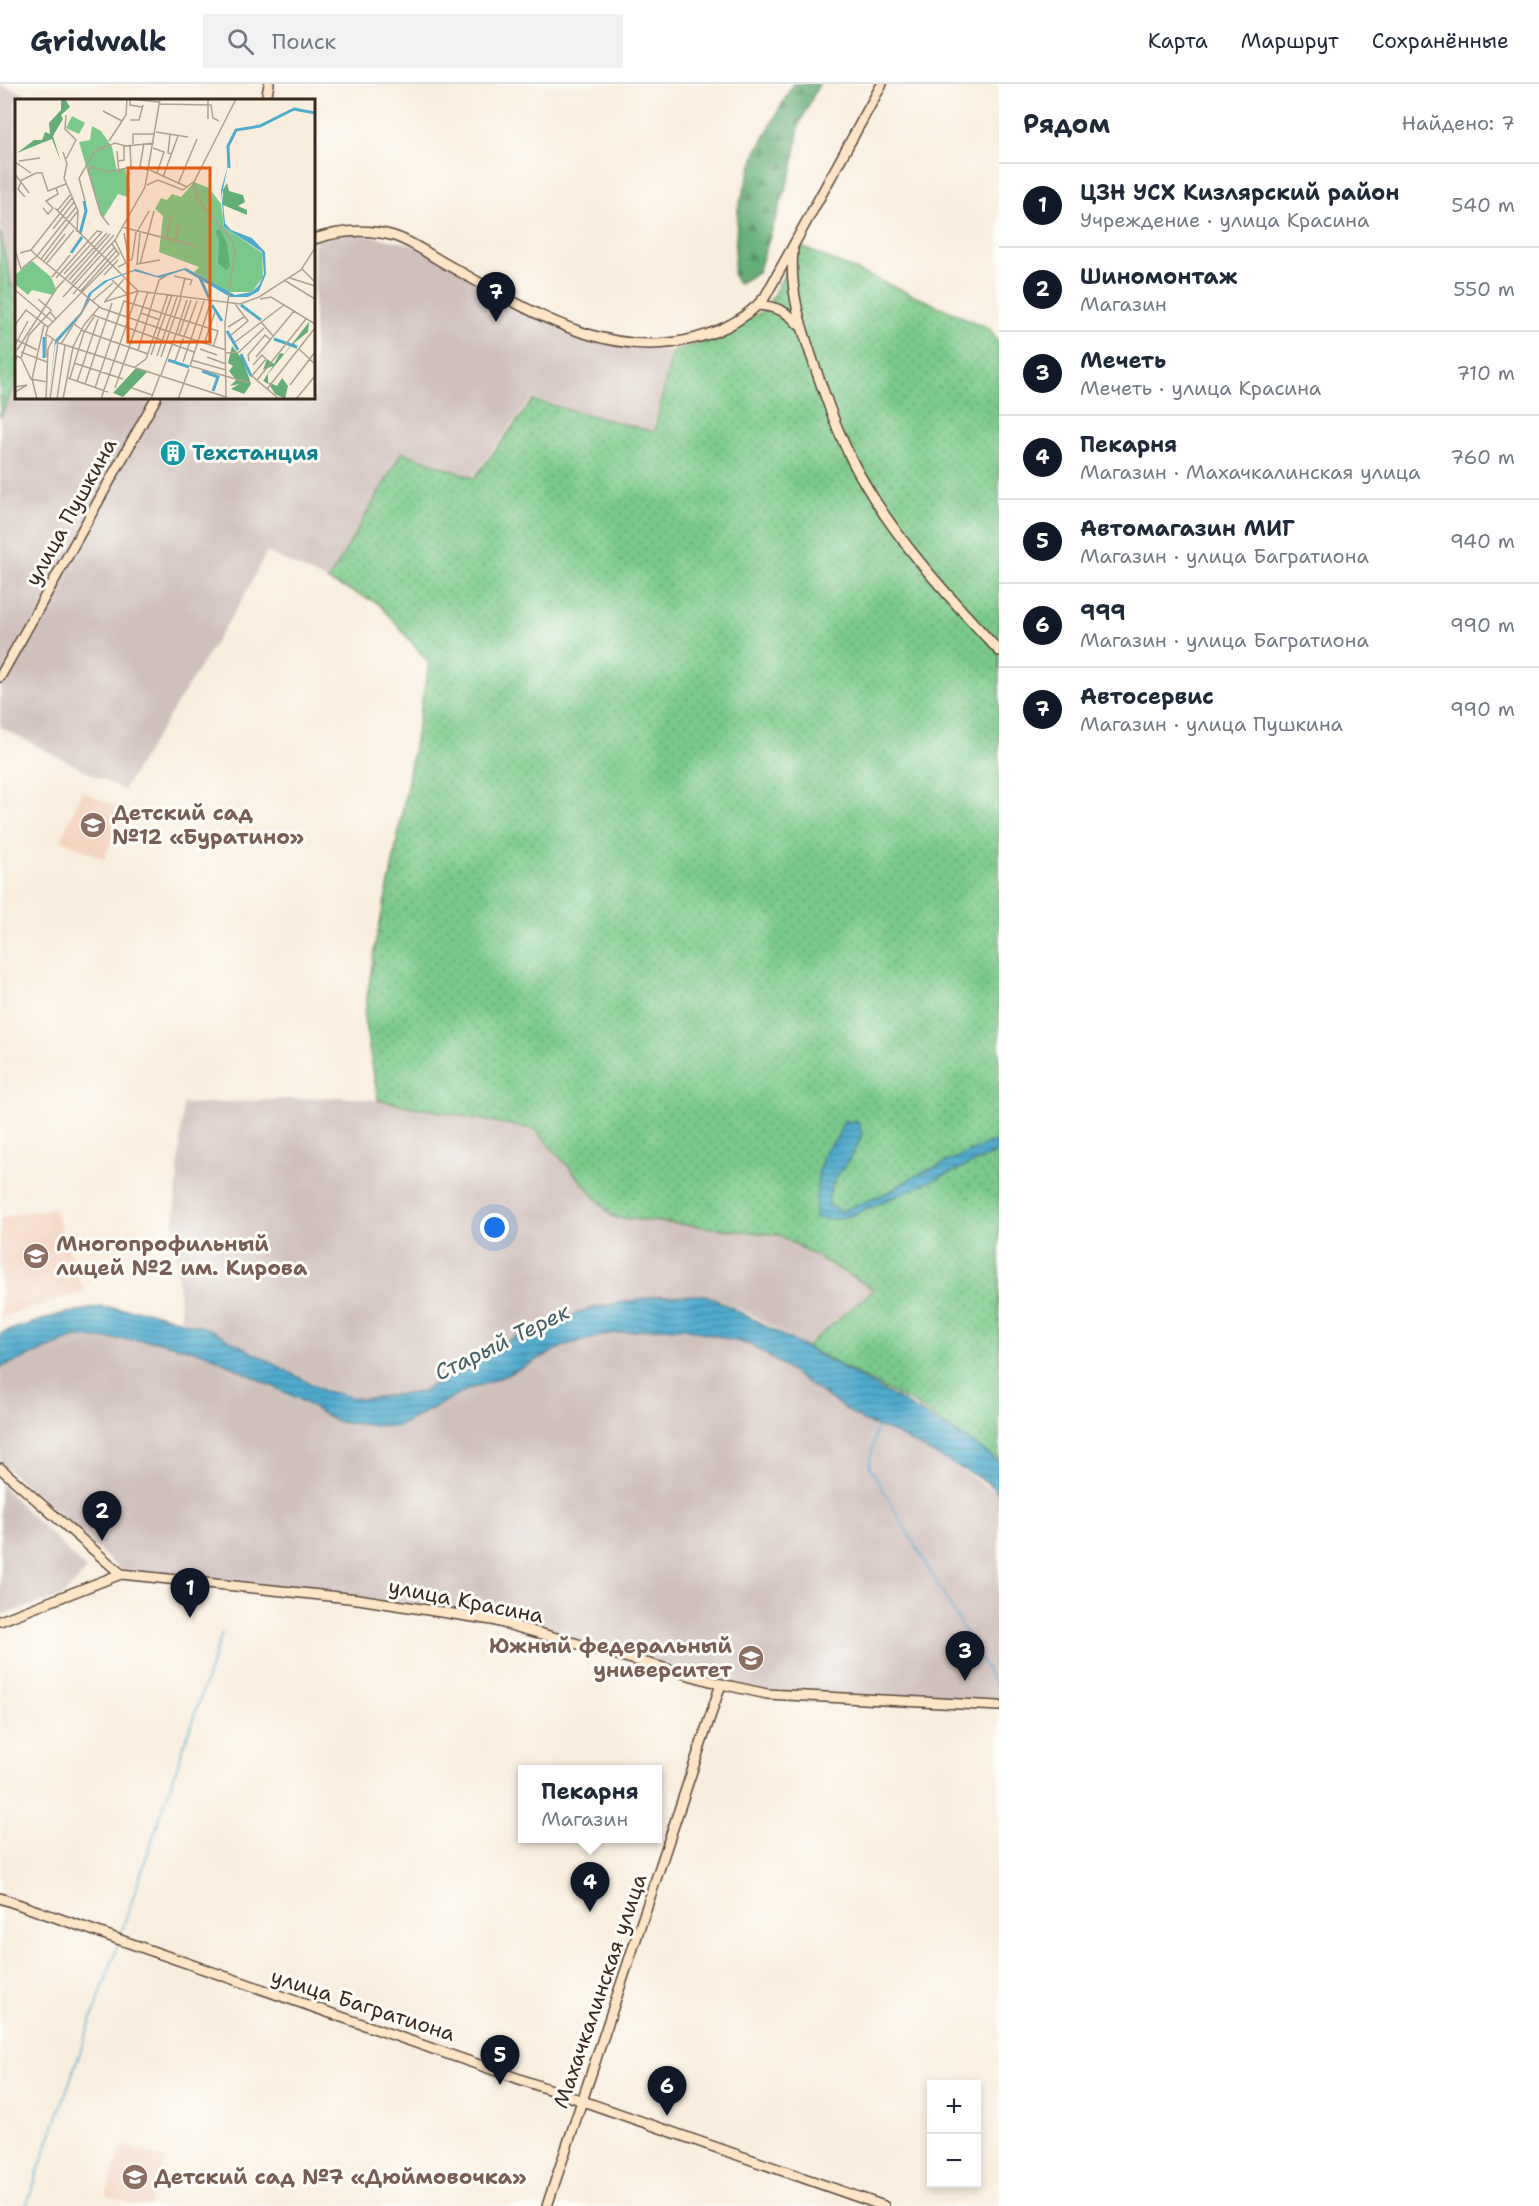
<!DOCTYPE html>
<html lang="ru">
<head>
<meta charset="utf-8">
<style>
  body { margin:0; font-family:"Shantell Sans",sans-serif; background:#f2f2f3; color:#1f2937 }
  .controls { position:absolute; right:18px; bottom:18px; display:grid; overflow:hidden; border-radius:0px; box-shadow:0 3px 9px #0003 }
  .controls button { width:54px; height:54px; display:grid; place-items:center; padding:0; border:0; border-bottom:2px solid #e0e1e3; background:#fff; color:#1f2937; font:30px sans-serif }
  .you { position:absolute; left:495px; top:1144px; width:21px; height:21px; margin:-15px; border:4px solid #fff; border-radius:50%; background:#1a73e8; box-shadow:0 0 0 9px #1a73e833 }
  .badge { display:grid; place-items:center; width:39px; height:39px; border-radius:50%; background:#111827; color:#fff; font-size:20px; font-weight:700 }
  .pin { position:absolute; translate:-50% -50px; filter:drop-shadow(0 2px 3px #0008) }
  .pin::after { content:''; position:absolute; top:32px; width:21px; height:18px; background:inherit; clip-path:polygon(0 0,100% 0,50% 100%) }
  .popup { position:absolute; left:518px; top:1681px; width:144px; height:78px; box-sizing:border-box; display:grid; place-content:center; border-radius:0px; background:#fff; filter:drop-shadow(0 2px 4px #0005); font-size:20px; white-space:nowrap; color:#747a83 }
  .popup b { font-size:22px; color:#1f2937 }
  .popup::after { content:''; position:absolute; left:50%; top:100%; margin-left:-12px; border:12px solid transparent; border-top-color:#fff }
  .list { margin:0; padding:0; list-style:none }
  h2 { display:flex; justify-content:space-between; align-items:center; height:78px; margin:0; padding:0 24px; font-size:26px }
  h2 small { font-size:20px; font-weight:400; color:#747a83 }
  .list li { display:grid; grid-template-columns:39px 1fr auto; gap:18px; align-items:center; box-sizing:border-box; height:84px; padding:0 24px; border-top:2px solid #e0e1e3 }
  .list b { display:block; font-size:22px; white-space:nowrap }
  .list p { margin:0; font-size:20px; white-space:nowrap; color:#747a83 }
  .list em { font-size:20px; font-style:normal; color:#747a83 }
  .icon { flex:none; width:33px; height:33px; fill:none; stroke:currentColor; stroke-width:2; stroke-linecap:round; stroke-linejoin:round }
  .map { position:relative; flex:none; width:999px; height:2122px; overflow:hidden }
  header { display:flex; align-items:center; gap:36px; box-sizing:border-box; height:84px; padding:0 30px; background:#fff; border-bottom:2px solid #e0e1e3 }
  header strong { font-size:28px }
  nav { display:flex; gap:33px; margin-inline-start:auto; font-size:21px }
  .search { width:420px; height:54px; background:#f2f2f3; display:flex; align-items:center; gap:15px; box-sizing:border-box; padding:0 21px; border-radius:0px; color:#747a83; font-size:22px }
  main { display:flex }
  aside { flex:1; background:#fff }
  .map>svg:first-child { display:block }
  .built { fill:#f4d3c0 }
  .industrial { fill:#d0c0bc }
  .grass { fill:url(#grass-dots); stroke:#5a7a54; stroke-width:1.5 }
  .forest { fill:url(#forest-firs); stroke:#4f6c4a; stroke-width:1.5 }
  .water { fill:url(#water-rules); stroke:#456a76; stroke-width:1.5 }
  .lines { fill:none; stroke-linecap:round; stroke-linejoin:round }
  .stream { stroke:#4fabcd; stroke-width:1.5 }
  .secondary-casing { stroke:#58473b; stroke-width:12 }
  .secondary { stroke:#fde5c5; stroke-width:9 }
  .labels { text-anchor:middle; dominant-baseline:central; stroke-width:6; stroke-linejoin:round; paint-order:stroke }
  .culture-label { font-size:21px; font-weight:bold; fill:#0d838f; stroke:#fdfcf7; text-anchor:start }
  .street-label { font-size:21px; fill:#3b2a1e; stroke:#fdfcf7 }
  .education-label { font-size:21px; font-weight:bold; fill:#785e54; stroke:#fdfcf7; text-anchor:start }
  .water-label { font-size:22px; font-style:italic; fill:#435e64; stroke:#fdfcf7 }
  .inset-river { fill:none; stroke:#4fabcd; stroke-width:3 }
  .inset-road { fill:none; stroke:#ada091; stroke-width:1.5 }
  .view { fill:#e8590c; fill-opacity:0.15; stroke:#e8590c; stroke-width:3 }
  .inset-edge { fill:none; stroke:#3b2a1e; stroke-width:3 }
</style>
</head>
<body>
<header>
<strong>Gridwalk</strong>
<div class="search"><svg class="icon" aria-label="search" viewBox="0 0 24 24"><circle cx="10" cy="10" r="6"/><path d="M15 15l6 6"/></svg>Поиск</div>
<nav><a>Карта</a><a>Маршрут</a><a>Сохранённые</a></nav>
</header>
<main>
<div class="map">
<svg width="999" height="2122" viewBox="0 0 999 2122">
  <defs>
    <pattern id="grass-dots" width="8" height="8" patternUnits="userSpaceOnUse" patternTransform="scale(1.5)"><rect width="8" height="8" fill="#7ac98a"/><path d="M2 2h.1M6 6h.1" fill="none" stroke="#65a370" stroke-width="1.8" stroke-linecap="round"/></pattern>
    <pattern id="forest-firs" width="22" height="20" patternUnits="userSpaceOnUse" patternTransform="scale(1.5)"><rect width="22" height="20" fill="#63ad76"/><path d="M5 1l3.5 6h-7zM16 11l3.5 6h-7z" fill="#538d60"/></pattern>
    <pattern id="water-rules" width="6" height="5" patternUnits="userSpaceOnUse" patternTransform="scale(1.5)"><rect width="6" height="5" fill="#4fabcd"/><path d="M0 2.5h6" fill="none" stroke="#438ba6"/></pattern>
  </defs>
  <rect width="100%" height="100%" fill="#fdfcf7"/>
  <filter id="ink" filterUnits="userSpaceOnUse"><feTurbulence type="fractalNoise" baseFrequency=".0167" numOctaves="2"/><feDisplacementMap in="SourceGraphic" scale="12" xChannelSelector="R" yChannelSelector="G"/><feConvolveMatrix kernelMatrix="1 2 1 2 8 2 1 2 1" color-interpolation-filters="sRGB"/></filter>
  <filter id="wash" filterUnits="userSpaceOnUse"><feTurbulence type="fractalNoise" baseFrequency=".008" numOctaves="4" result="noise"/><feDisplacementMap in="SourceGraphic" scale="24" xChannelSelector="R" yChannelSelector="G"/><feGaussianBlur stdDeviation="1.35" result="paint"/><feColorMatrix in="noise" values="0 0 0 0 0 0 0 0 0 0 0 0 0 0 0 0 0 1.4 0 .05"/><feComposite in="paint" operator="in"/></filter>
  <g filter="url(#wash)">
    <rect width="100%" height="100%" fill="#f9eede"/>
    <g class="built">
      <path d="M 82,707 L 125,726 L 104,775 L 61,756 Z"/>
      <path d="M 54,1124 L 84,1208 L 0,1233 L 0,1135 L 15,1130 Z"/>
      <path d="M 122,2061 L 165,2075 L 149,2122 L 138,2122 L 106,2111 Z"/>
    </g>
    <g class="industrial">
      <path d="M 0,1 L 44,16 L 16,16 L 16,264 L 0,175 Z"/>
      <path d="M 350,148 L 410,160 L 475,190 L 574,254 L 671,267 L 652,348 L 532,314 L 472,393 L 403,367 L 328,497 L 267,468 L 242,516 L 123,706 L 0,643 L 0,315 L 16,275 L 16,314 L 314,314 L 314,156 Z"/>
      <path d="M 336,1013 L 378,1016 L 538,1048 L 613,1133 L 780,1151 L 873,1205 L 805,1262 L 748,1229 L 705,1210 L 659,1212 L 587,1226 L 520,1249 L 466,1278 L 421,1308 L 360,1315 L 323,1304 L 210,1244 L 181,1235 L 174,1139 L 183,1020 Z"/>
      <path d="M 656,1244 L 687,1245 L 753,1261 L 863,1338 L 887,1347 L 940,1374 L 999,1410 L 999,1622 L 757,1608 L 499,1534 L 121,1486 L 0,1379 L 0,1284 L 77,1253 L 161,1258 L 206,1269 L 337,1338 L 396,1344 L 469,1306 L 566,1262 L 608,1250 Z"/>
      <path d="M 0,1400 L 87,1486 L 62,1513 L 0,1531 Z"/>
    </g>
    <g class="grass">
      <path d="M 0,148 L 16,220 L 16,299 L 0,333 Z"/>
      <path d="M 800,162 L 989,244 L 999,259 L 999,1377 L 914,1320 L 806,1263 L 874,1205 L 779,1151 L 613,1133 L 536,1046 L 378,1016 L 364,934 L 376,856 L 391,790 L 429,579 L 378,519 L 328,497 L 402,368 L 474,394 L 533,316 L 654,348 L 672,267 L 707,257 L 765,226 Z"/>
    </g>
    <path class="forest" d="M 793,0 L 819,0 L 799,41 L 793,83 L 758,188 L 738,200 L 733,191 L 738,125 L 756,68 Z"/>
    <g class="water">
      <path d="M 844,1037 L 858,1038 L 862,1049 C 856,1078 829,1088 828,1121 L 841,1127 L 889,1108 L 913,1093 L 991,1058 L 999,1059 L 999,1065 L 994,1070 L 850,1132 L 833,1135 L 815,1134 L 818,1091 L 824,1068 L 837,1054 Z"/>
      <path d="M 706,1211 C 734,1224 760,1239 788,1254 C 858,1292 928,1330 995,1374 L 999,1377 L 999,1409 L 985,1397 L 892,1348 L 863,1337 L 752,1261 L 685,1244 L 657,1244 L 610,1250 L 566,1261 L 507,1291 L 467,1306 L 397,1343 L 337,1338 L 296,1314 L 207,1270 L 156,1257 L 76,1253 L 0,1284 L 0,1249 L 61,1230 L 100,1223 L 146,1227 L 210,1245 L 323,1306 L 359,1315 L 422,1308 L 460,1283 L 522,1249 L 592,1224 L 659,1212 Z"/>
    </g>
    <g class="lines">
      <g class="stream">
        <path d="M 877,1341 L 869,1381 L 999,1607"/>
        <path d="M 120,1852 L 222,1549"/>
        <path d="M 26,2122 L 118,1860"/>
      </g>
    </g>
  </g>
  <g filter="url(#ink)">
    <g class="lines">
      <defs>
        <g id="secondary">
          <path d="M 266,16 L 269,0"/>
          <path d="M 314,155 C 341,146 366,144 394,152 C 411,157 430,171 446,180 C 523,222 603,279 696,254 C 722,247 747,234 765,213 L 882,0"/>
          <path d="M 793,167 C 789,208 802,245 815,283 C 829,323 843,364 865,400 C 901,462 951,515 999,567"/>
          <path d="M 758,221 C 777,223 787,227 799,241"/>
          <path d="M 0,593 L 156,314"/>
          <path d="M 0,1384 L 121,1490"/>
          <path d="M 0,1537 L 121,1490 L 358,1515 L 492,1536 L 721,1600 L 767,1610 L 999,1622"/>
          <path d="M 0,1814 L 884,2122"/>
          <path d="M 547,2122 L 721,1600"/>
        </g>
      </defs>
      <use href="#secondary" class="secondary-casing"/>
      <use href="#secondary" class="secondary"/>
    </g>
  </g>
  <defs>
    <symbol id="building-disc" viewBox="-11 -11 22 22"><circle r="9.5" fill="#0f9aa8" stroke="#fdfcf7"/><path d="M-4-6H4V6H1V3H-1V6H-4ZM-2.5-4.3h1.7v1.8h-1.7ZM.8-4.3h1.7v1.8H.8ZM-2.5-1h1.7V.8h-1.7ZM.8-1h1.7V.8H.8Z" fill="#fff"/></symbol>
    <symbol id="school-disc" viewBox="-11 -11 22 22"><circle r="9.5" fill="#8d6e63" stroke="#fdfcf7"/><path d="M0-5L7-2L0 1L-7-2ZM-4 1L0 2.5L4 1V4Q0 6-4 4Z" fill="#fff"/></symbol>
    <symbol id="university-disc" viewBox="-11 -11 22 22"><circle r="9.5" fill="#8d6e63" stroke="#fdfcf7"/><path d="M0-5L7-2L0 1L-7-2ZM-4 1L0 2.5L4 1V4Q0 6-4 4Z" fill="#fff"/></symbol>
  </defs>
  <g fill-rule="evenodd">
    <use href="#building-disc" x="158" y="354" width="30" height="30"/>
    <use href="#school-disc" x="78" y="726" width="30" height="30"/>
    <use href="#school-disc" x="21" y="1157" width="30" height="30"/>
    <use href="#university-disc" x="736" y="1559" width="30" height="30"/>
    <use href="#school-disc" x="120" y="2078" width="30" height="30"/>
  </g>
  <g class="labels">
    <g class="culture-label">
      <text x="192" y="369">Техстанция</text>
    </g>
    <g class="street-label">
      <text transform="translate(71 428) rotate(-61)">улица Пушкина</text>
      <text transform="translate(466 1517) rotate(11)">улица Красина</text>
      <text transform="translate(600 1907) rotate(-71)">Махачкалинская улица</text>
      <text transform="translate(363 1921) rotate(18)">улица Багратиона</text>
    </g>
    <g class="education-label">
      <text x="112" y="729">Детский сад<tspan x="112" dy="24">№12 «Буратино»</tspan></text>
      <text x="56" y="1160">Многопрофильный<tspan x="56" dy="24">лицей №2 им. Кирова</tspan></text>
      <text x="732" y="1562" text-anchor="end">Южный федеральный<tspan x="732" dy="24">университет</tspan></text>
      <text x="154" y="2093">Детский сад №7 «Дюймовочка»</text>
    </g>
    <g class="water-label">
      <text transform="translate(502 1258) rotate(-26)">Старый Терек</text>
    </g>
  </g>
  <g transform="translate(15 15)">
    <rect width="300" height="300" fill="#f9eede"/>
    <path d="M 77,27 L 86,32 L 97,48 L 102,72 L 110,69 L 115,92 L 112,98 L 103,95 L 89,118 L 85,115 L 64,43 L 75,41 ZM 179,83 L 194,89 L 206,105 L 209,128 L 247,154 L 248,178 L 237,193 L 212,193 L 179,173 L 184,168 L 144,153 L 148,117 L 140,110 L 146,99 L 152,101 L 157,95 L 166,98 ZM 17,162 L 36,178 L 41,190 L 38,196 L 17,191 L 13,196 L 0,185 L 0,176 Z" fill="#7ac98a"/>
    <path d="M 50,0 L 55,8 L 46,16 L 48,20 L 38,37 L 46,63 L 37,40 L 2,54 L 19,41 L 27,41 L 30,33 L 35,35 L 34,24 L 46,11 L 46,2 ZM 212,84 L 214,92 L 228,96 L 230,103 L 223,107 L 232,111 L 232,116 L 208,106 L 208,91 ZM 205,130 L 212,145 L 215,167 L 211,171 L 203,164 L 204,141 L 200,132 ZM 294,223 L 293,233 L 279,244 L 282,250 L 276,247 L 253,275 L 253,285 L 248,282 L 258,267 L 248,271 L 252,260 L 259,265 L 265,254 L 269,255 ZM 217,247 L 228,261 L 236,285 L 229,295 L 216,290 L 224,285 L 215,287 L 221,281 L 214,272 L 218,267 L 213,264 ZM 121,269 L 132,273 L 108,298 L 98,294 ZM 267,279 L 273,287 L 270,300 L 260,295 L 253,283 L 262,287 Z" fill="#63ad76"/>
    <path d="M 57,17 L 70,24 L 64,35 L 51,29 Z" fill="#7ac98a"/>
    <path d="M 213,66 L 207,95 L 210,124 L 216,131 L 237,139 L 250,153 L 251,175 L 244,192 L 233,198 L 215,198 L 169,171 L 145,179 L 119,172 L 93,182 L 77,194 L 67,215 L 40,246 L 34,300 L 40,241 L 66,213 L 74,194 L 89,182 L 121,170 L 142,177 L 171,169 L 220,196 L 237,193 L 244,186 L 249,175 L 247,153 L 209,128 L 206,91 Z" fill="#4fabcd"/>
    <path class="inset-river" d="M 214,69 L 213,47 L 221,31 L 245,27 L 279,10 L 300,14M 65,135 L 71,112 L 69,102M 56,154 L 67,138M 185,179 L 194,199M 197,206 L 207,222M 226,206 L 246,221M 212,232 L 223,251M 259,240 L 282,248M 226,255 L 236,277M 29,259 L 29,238M 153,261 L 174,268M 187,272 L 203,278 L 198,292"/>
    <path class="inset-road" d="M 115,0 L 144,3M 115,0 L 115,6 L 127,8M 193,0 L 193,20M 144,5 L 196,6 L 198,19 L 204,22M 88,12 L 107,22M 115,21 L 124,21 L 128,6M 141,33 L 173,38M 155,36 L 153,54 L 157,55M 94,42 L 111,16 L 112,0M 129,44 L 125,67 L 134,72M 118,45 L 118,35 L 140,35M 138,49 L 149,53 L 142,74M 102,52 L 104,74M 48,53 L 52,65 L 49,79 L 63,112 L 62,133M 51,60 L 61,41 L 50,30 L 51,16M 4,62 L 25,59M 103,62 L 109,61 L 109,47M 0,63 L 16,74M 73,71 L 86,116 L 94,126M 135,71 L 172,88M 73,72 L 76,68 L 94,73 L 116,68 L 115,46M 0,75 L 14,94M 148,78 L 163,37M 5,82 L 21,74 L 27,74 L 33,92 L 51,85M 6,83 L 3,90 L 10,98M 163,85 L 182,40M 132,86 L 143,81 L 168,91 L 178,83M 70,102 L 64,79 L 80,52 L 100,44 L 111,47 L 139,44M 28,109 L 33,115 L 38,109 L 31,102 L 43,95 L 41,89M 40,109 L 123,192 L 86,300M 42,112 L 55,96M 107,128 L 181,147M 38,130 L 59,103M 122,133 L 134,112M 109,134 L 114,161 L 117,161M 125,134 L 122,165 L 145,161M 151,140 L 156,117M 100,141 L 111,164 L 103,168M 160,142 L 164,124M 0,151 L 6,170 L 22,157 L 86,209 L 161,235 L 146,276M 16,151 L 22,157 L 61,108M 5,154 L 16,151 L 57,99M 26,160 L 62,113M 117,161 L 121,133M 29,162 L 50,135M 32,164 L 59,131M 125,165 L 139,112M 287,170 L 300,183M 49,175 L 87,133M 89,176 L 103,161M 159,177 L 177,181 L 175,186M 37,178 L 55,156M 41,179 L 82,132 L 87,133M 275,179 L 300,187M 54,181 L 95,135M 97,181 L 112,195M 269,181 L 300,200M 57,184 L 99,136M 0,191 L 38,223M 66,192 L 102,151M 58,195 L 100,148M 48,198 L 100,141 L 130,88 L 145,0M 165,199 L 170,179M 23,200 L 37,212M 245,200 L 256,198 L 300,225M 172,201 L 161,235 L 211,251M 77,202 L 98,184M 90,202 L 109,180M 196,202 L 175,267 L 235,284M 89,203 L 123,192 L 225,205 L 244,198 L 286,171 L 300,149M 126,214 L 145,221M 78,216 L 179,253M 246,223 L 258,237M 0,226 L 11,211 L 33,228 L 31,235 L 44,244 L 211,298M 33,228 L 104,155 L 97,145M 213,228 L 229,218M 66,230 L 59,225 L 75,200M 66,231 L 133,255M 164,236 L 176,201M 216,236 L 233,222 L 220,205M 0,240 L 22,251M 220,243 L 269,206M 46,245 L 58,226M 189,245 L 200,213M 0,246 L 13,222M 114,248 L 133,193M 185,250 L 202,256M 284,250 L 300,265M 2,251 L 42,189 L 92,134M 123,251 L 144,181 L 151,177M 6,253 L 32,263M 211,254 L 224,253 L 249,229M 136,256 L 157,196M 142,257 L 162,198M 31,258 L 31,235M 146,258 L 166,199M 192,258 L 211,265M 241,258 L 279,212M 6,259 L 16,280 L 32,283M 0,261 L 2,257 L 6,259 L 14,236 L 35,213 L 41,220M 176,261 L 211,271M 160,262 L 182,202M 234,262 L 233,256 L 250,236 L 256,241M 168,263 L 189,202M 59,264 L 108,280M 120,268 L 131,260 L 153,195M 237,277 L 264,300M 236,278 L 251,260 L 247,256 L 238,266M 53,279 L 93,293M 55,279 L 69,233 L 79,218M 242,281 L 291,220M 62,283 L 83,220M 70,285 L 97,204M 275,286 L 300,253M 0,288 L 12,286 L 0,293M 80,289 L 109,202 L 203,232 L 198,248M 100,289 L 114,249M 117,289 L 137,296M 252,290 L 300,229M 22,300 L 17,280 L 29,226M 31,300 L 33,250 L 38,240M 35,300 L 43,243M 42,300 L 50,246M 48,300 L 58,248 L 69,226 L 85,207M 136,300 L 145,276M 163,300 L 174,270M 211,300 L 210,224 L 220,151 L 215,139 L 184,102 L 178,85 L 221,0M 281,300 L 300,277"/>
    <path class="view" d="M 113,69 L 195,69 L 195,243 L 113,243 Z"/>
    <rect width="300" height="300" class="inset-edge"/>
  </g>
</svg>
<div class="controls">
<button>+</button>
<button>−</button>
</div>
<div class="you"></div>
<div class="pin badge" style="left:190px;top:1534px">1</div>
<div class="pin badge" style="left:102px;top:1457px">2</div>
<div class="pin badge" style="left:965px;top:1597px">3</div>
<div class="pin badge" style="left:590px;top:1828px">4</div>
<div class="popup"><b>Пекарня</b>Магазин</div>
<div class="pin badge" style="left:500px;top:2001px">5</div>
<div class="pin badge" style="left:667px;top:2032px">6</div>
<div class="pin badge" style="left:496px;top:238px">7</div>
</div>
<aside>
<h2>Рядом<small>Найдено: 7</small></h2>
<ul class="list">
<li><span class="badge">1</span><div><b>ЦЗН УСХ Кизлярский район</b><p>Учреждение · улица Красина</p></div><em>540 m</em></li>
<li><span class="badge">2</span><div><b>Шиномонтаж</b><p>Магазин</p></div><em>550 m</em></li>
<li><span class="badge">3</span><div><b>Мечеть</b><p>Мечеть · улица Красина</p></div><em>710 m</em></li>
<li><span class="badge">4</span><div><b>Пекарня</b><p>Магазин · Махачкалинская улица</p></div><em>760 m</em></li>
<li><span class="badge">5</span><div><b>Автомагазин МИГ</b><p>Магазин · улица Багратиона</p></div><em>940 m</em></li>
<li><span class="badge">6</span><div><b>999</b><p>Магазин · улица Багратиона</p></div><em>990 m</em></li>
<li><span class="badge">7</span><div><b>Автосервис</b><p>Магазин · улица Пушкина</p></div><em>990 m</em></li>
</ul>
</aside>
</main>
</body>
</html>
